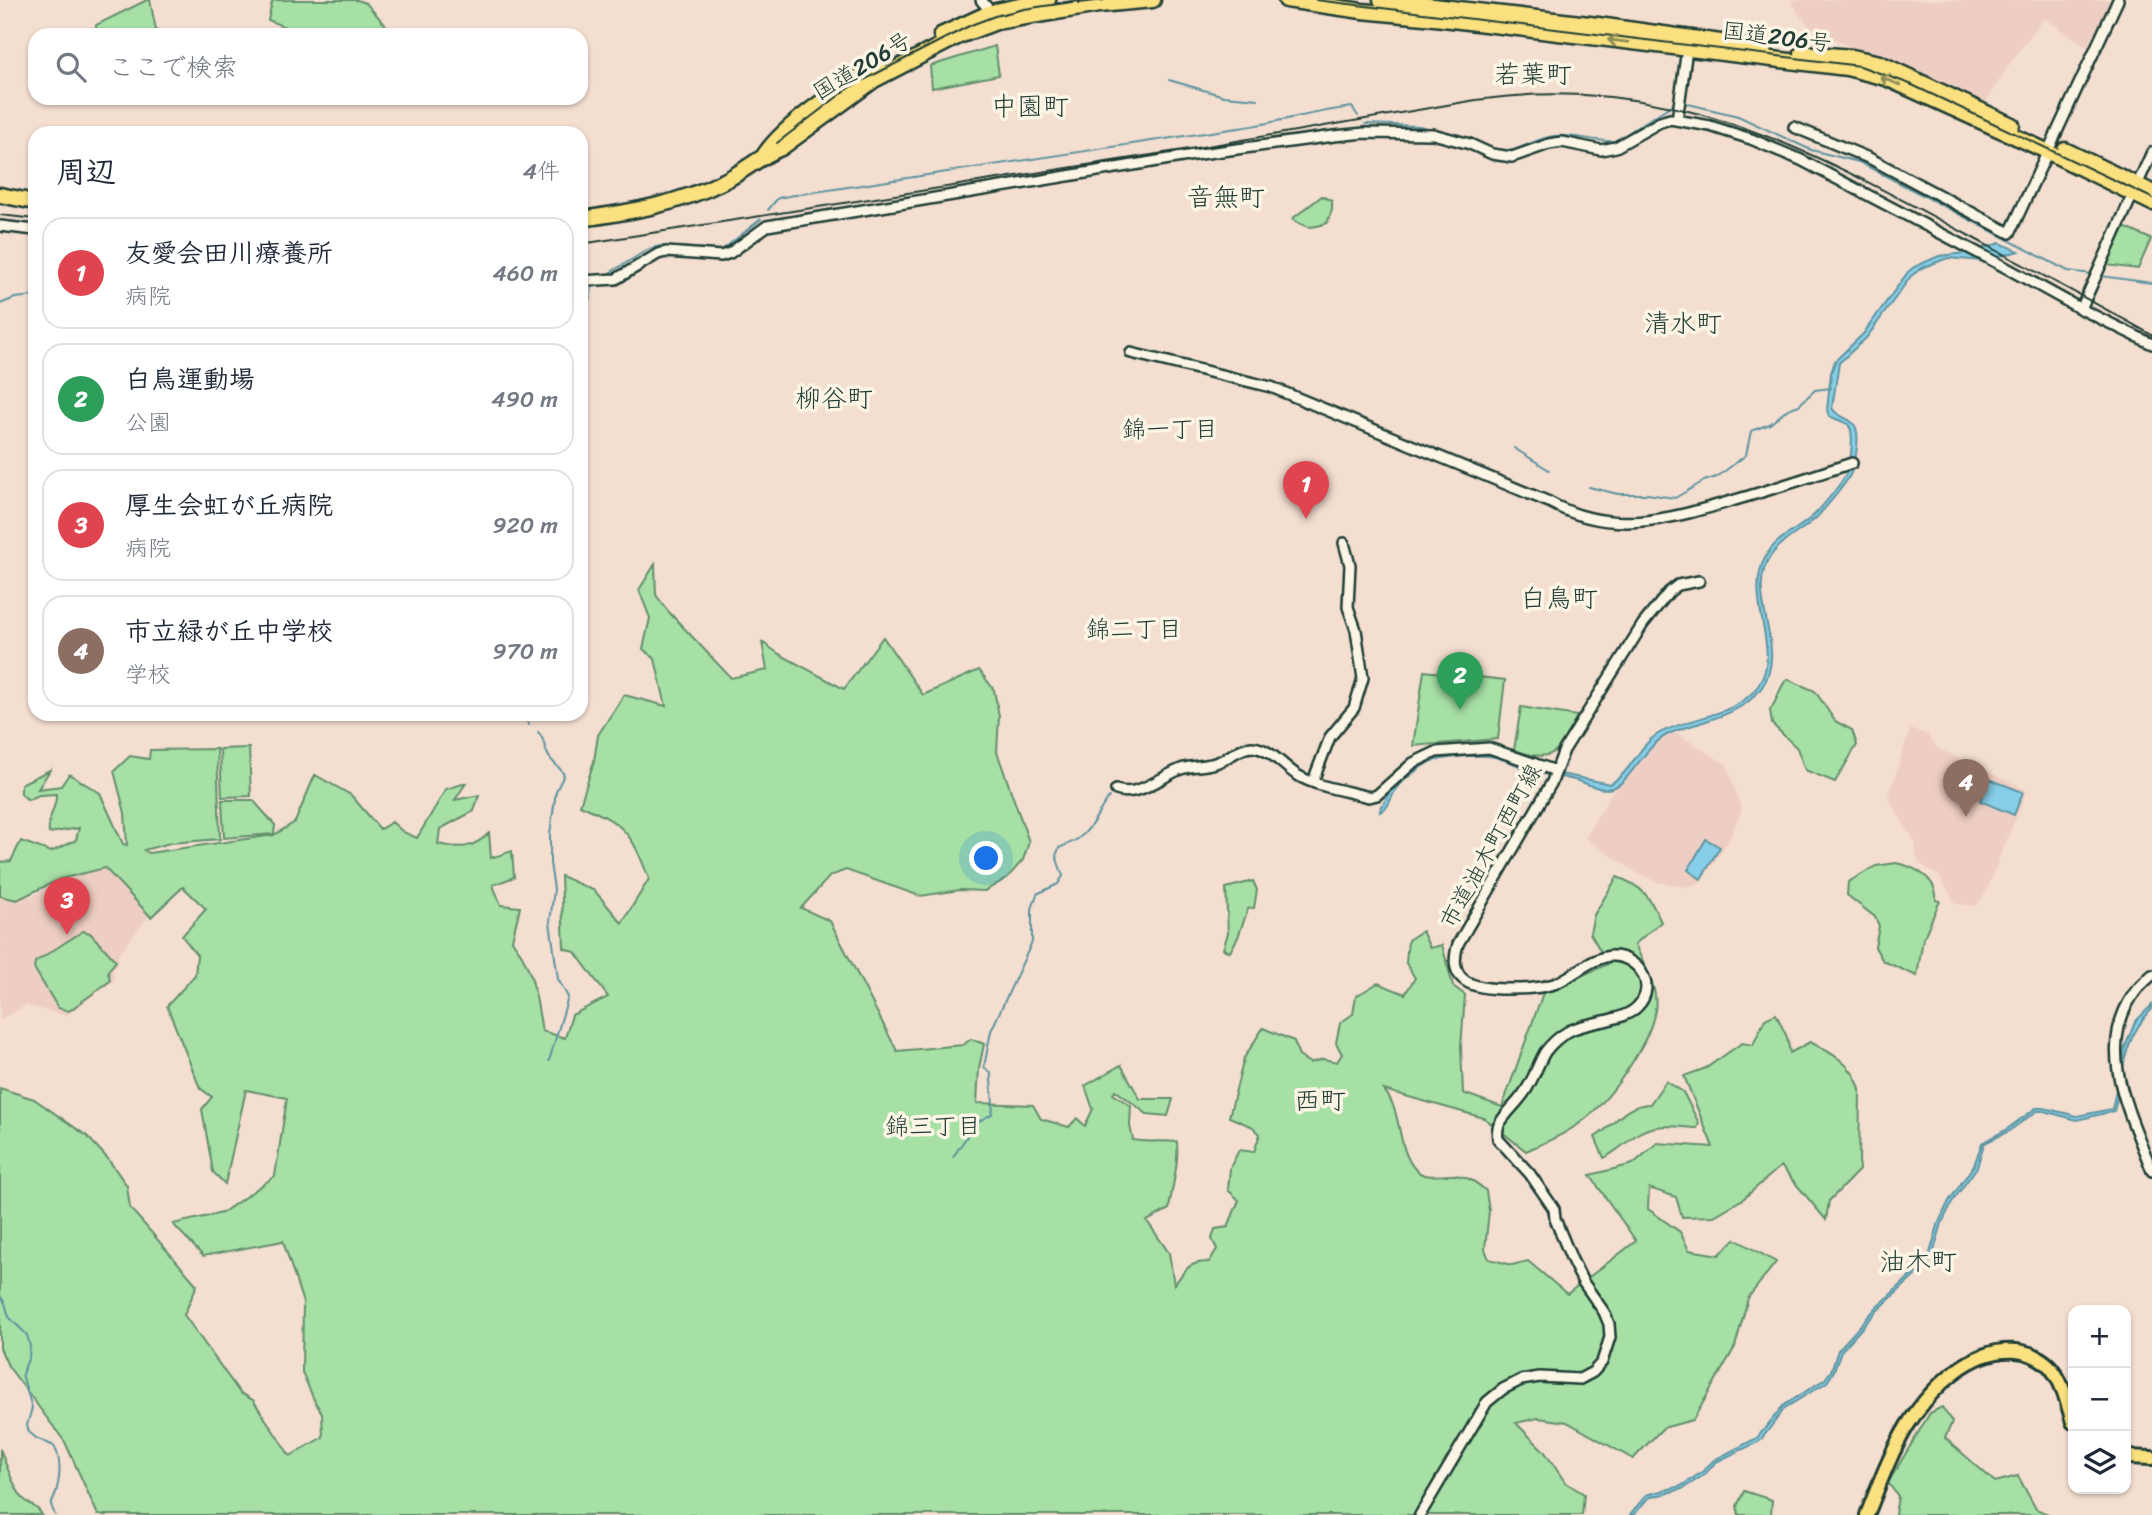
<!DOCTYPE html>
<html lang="ja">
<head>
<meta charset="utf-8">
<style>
  body { margin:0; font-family:Sriracha,"Klee One",sans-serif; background:#f6f6f7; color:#1f2937 }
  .controls { position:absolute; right:21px; bottom:21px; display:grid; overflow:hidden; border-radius:14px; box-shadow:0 2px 5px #0004 }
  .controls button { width:63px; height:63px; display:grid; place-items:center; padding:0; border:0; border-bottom:2px solid #e0e1e3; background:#fff; color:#1f2937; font:35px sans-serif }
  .you { position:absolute; left:987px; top:859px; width:24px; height:24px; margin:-18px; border:5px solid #fff; border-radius:50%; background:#1a73e8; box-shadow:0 0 0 10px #1a73e833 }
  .badge { display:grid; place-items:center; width:46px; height:46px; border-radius:50%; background:#0f766e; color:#fff; font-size:23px; font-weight:700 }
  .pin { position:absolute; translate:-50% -58px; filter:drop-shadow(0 2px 4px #0008) }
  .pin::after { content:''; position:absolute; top:37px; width:24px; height:21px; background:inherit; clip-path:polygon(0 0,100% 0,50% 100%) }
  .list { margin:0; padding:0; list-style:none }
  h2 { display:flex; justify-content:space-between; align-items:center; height:91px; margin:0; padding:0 28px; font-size:30px }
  h2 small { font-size:23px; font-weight:400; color:#747a83 }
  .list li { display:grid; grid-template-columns:46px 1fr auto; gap:21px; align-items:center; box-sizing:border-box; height:112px; margin:0 14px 14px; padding:0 14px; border:2px solid #e0e1e3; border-radius:21px }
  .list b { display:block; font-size:26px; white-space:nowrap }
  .list p { margin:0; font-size:23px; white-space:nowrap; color:#747a83 }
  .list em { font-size:23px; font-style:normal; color:#747a83 }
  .icon { flex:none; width:38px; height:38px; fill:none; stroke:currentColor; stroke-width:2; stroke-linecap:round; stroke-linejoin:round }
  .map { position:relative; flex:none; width:2152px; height:1515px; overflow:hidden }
  .search { position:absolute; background:#fff; box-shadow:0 2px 5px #0004; left:28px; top:28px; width:560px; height:77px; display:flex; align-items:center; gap:18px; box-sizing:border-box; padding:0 24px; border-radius:21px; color:#747a83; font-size:26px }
  .panel { position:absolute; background:#fff; box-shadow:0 2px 5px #0004; left:28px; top:126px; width:560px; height:595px; border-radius:21px }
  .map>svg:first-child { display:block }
  .built { fill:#eecec2 }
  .green { fill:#a6e0a5; stroke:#628e6c; stroke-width:2 }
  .water { fill:#87cee8; stroke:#5d94a0; stroke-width:2 }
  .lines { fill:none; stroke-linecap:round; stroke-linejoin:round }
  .stream { stroke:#5d94a0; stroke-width:2 }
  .minor-casing { stroke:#1f3d34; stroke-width:14 }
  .major-casing { stroke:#1f3d34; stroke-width:18 }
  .highway-casing { stroke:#1f3d34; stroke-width:19 }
  .minor { stroke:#fcf5e5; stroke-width:9 }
  .major { stroke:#fbe080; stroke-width:12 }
  .highway { stroke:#fbe080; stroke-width:14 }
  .tram { stroke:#1f3d34; stroke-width:2 }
  .rail { stroke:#1f3d34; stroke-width:2 }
  .oneway { stroke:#8d8e5a }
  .labels { text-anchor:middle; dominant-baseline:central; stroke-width:7; stroke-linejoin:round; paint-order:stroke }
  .street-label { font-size:23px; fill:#1f3d34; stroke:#fcf5e5 }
  .neighbourhood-label { font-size:24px; fill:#1f3d34; stroke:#fcf5e5 }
  .quarter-label { font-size:26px; fill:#1f3d34; stroke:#fcf5e5 }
</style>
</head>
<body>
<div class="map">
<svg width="2152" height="1515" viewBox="0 0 2152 1515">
  <rect width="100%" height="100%" fill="#f4ded0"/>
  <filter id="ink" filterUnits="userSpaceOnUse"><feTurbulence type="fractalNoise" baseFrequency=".0143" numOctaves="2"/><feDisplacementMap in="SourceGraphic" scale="14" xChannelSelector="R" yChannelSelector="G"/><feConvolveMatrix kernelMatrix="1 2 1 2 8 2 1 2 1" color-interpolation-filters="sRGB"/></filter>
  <g filter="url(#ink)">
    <g class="built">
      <path d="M 1791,0 L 2114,0 L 2091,49 L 2044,18 L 2009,65 L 1984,105 L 1860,52 L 1810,27 L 1799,14 Z"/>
      <path d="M 1910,729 L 1926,734 L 1939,749 L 2027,790 L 1985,894 L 1976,906 L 1956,904 L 1940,877 L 1918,863 L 1915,843 L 1888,798 Z"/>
      <path d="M 1675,732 L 1727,765 L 1742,810 L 1730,838 L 1703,880 L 1695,885 L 1685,887 L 1657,882 L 1639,874 L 1585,838 L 1613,790 L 1628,777 L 1654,745 Z"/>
      <path d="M 105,865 L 149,916 L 119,953 L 118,963 L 113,970 L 115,980 L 66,1016 L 26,1005 L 0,1020 L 0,890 L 20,897 L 33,896 L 76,872 Z"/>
    </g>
    <g class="green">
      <path d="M 147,0 L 150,0 L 157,35 L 96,35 L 96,25 Z"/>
      <path d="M 275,0 L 357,0 L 366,3 L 390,30 L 391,35 L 331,35 L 319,29 L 287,28 L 268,20 L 272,2 Z"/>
      <path d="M 995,46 L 999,75 L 932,88 L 930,66 Z"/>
      <path d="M 1322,196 L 1332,201 L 1332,210 L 1327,223 C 1311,229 1306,228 1292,219 Z"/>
      <path d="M 2124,227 L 2151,239 L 2138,269 L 2106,265 Z"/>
      <path d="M 655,564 L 656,595 L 668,611 L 731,678 L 767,670 L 762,642 L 779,654 L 844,689 L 883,637 L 923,695 L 979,670 L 994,690 L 999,716 L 997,752 L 1029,842 L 1023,860 L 1007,878 L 985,891 L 960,890 L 920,896 L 846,870 L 830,876 L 801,908 L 830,921 L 897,1051 L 963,1045 L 971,1039 L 984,1044 L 979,1068 L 977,1103 L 1033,1105 L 1041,1119 L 1069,1127 L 1077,1118 L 1085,1126 L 1093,1109 L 1085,1086 L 1121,1065 L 1140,1099 L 1173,1099 L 1168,1116 L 1147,1114 L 1115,1090 L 1113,1094 L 1131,1106 L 1130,1126 L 1133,1140 C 1148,1143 1161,1140 1177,1142 C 1179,1165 1172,1186 1169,1209 L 1147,1221 L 1169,1253 L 1174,1285 C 1186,1270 1187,1262 1209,1262 L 1217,1249 L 1212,1239 L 1215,1229 L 1228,1227 L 1239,1200 L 1228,1190 L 1230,1168 L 1239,1150 L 1254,1152 L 1260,1134 L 1253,1127 L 1229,1117 L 1244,1058 L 1263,1028 L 1294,1041 L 1299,1056 L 1310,1063 L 1323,1059 L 1337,1062 L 1342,1054 L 1336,1043 L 1340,1023 L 1353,1014 L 1356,996 L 1378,983 L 1405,994 L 1415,978 L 1406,963 L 1408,940 L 1422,931 L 1430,948 L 1442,945 L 1453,986 L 1465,995 L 1461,1047 L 1463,1093 L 1502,1107 L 1543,993 L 1608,964 L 1590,933 L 1594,915 L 1617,877 C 1643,886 1650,897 1661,922 L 1635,944 C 1643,964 1659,987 1655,1010 C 1650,1042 1615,1092 1591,1114 C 1573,1131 1548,1141 1526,1151 L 1484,1118 L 1384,1090 C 1403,1112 1396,1149 1416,1170 C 1426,1180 1441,1174 1453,1175 C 1467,1176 1476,1182 1486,1191 L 1489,1211 L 1485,1249 L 1489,1259 L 1512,1265 L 1528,1261 L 1567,1294 L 1636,1241 L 1590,1175 L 1633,1164 L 1657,1143 L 1713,1147 L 1684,1076 L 1706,1068 L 1742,1043 L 1753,1045 L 1765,1019 L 1776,1014 L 1787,1037 L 1790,1053 L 1810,1042 C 1832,1053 1853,1064 1860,1089 L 1859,1170 L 1829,1201 L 1826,1220 L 1781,1166 L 1743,1199 L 1714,1216 L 1682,1217 L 1676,1197 L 1649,1188 L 1648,1209 L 1680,1232 L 1689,1250 L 1719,1255 L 1735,1239 L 1776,1262 L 1748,1298 L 1735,1347 L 1693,1420 L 1663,1428 L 1633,1459 L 1567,1422 L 1538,1418 L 1516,1423 L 1544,1451 L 1565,1482 L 1584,1494 L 1582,1515 L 98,1515 L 65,1442 L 8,1366 L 0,1348 L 0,1088 L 34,1099 L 87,1136 L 108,1159 L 127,1186 L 130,1208 L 197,1285 L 184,1315 L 240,1393 L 253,1400 L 290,1456 L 323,1437 L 322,1413 L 315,1402 L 302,1372 L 303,1303 L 283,1241 L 203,1256 L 173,1224 L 222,1213 L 275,1176 L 287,1098 L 246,1090 L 225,1184 L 213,1172 L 202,1109 L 212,1097 L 200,1088 L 167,1006 L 195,975 L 197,955 L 182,936 L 206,909 L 183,887 L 151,917 L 105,868 L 60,879 L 17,900 L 0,896 L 0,862 L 11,861 L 21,841 L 51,852 L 76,840 L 79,828 L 49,833 C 47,814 57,809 56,794 L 39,795 L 28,800 L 21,794 L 21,784 L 50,770 L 38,789 L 61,786 L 69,774 L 100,793 L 123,844 L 127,845 L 125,813 L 114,771 L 130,756 L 149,759 L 150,750 L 217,749 L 220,839 L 170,843 L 144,850 L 149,853 L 274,835 L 295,822 L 315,775 L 351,795 L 380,829 L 392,822 L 403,832 L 417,838 L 446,789 L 466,783 L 455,800 L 479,795 L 474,811 L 440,829 L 438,844 C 460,849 473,849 489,833 L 491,858 L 512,851 L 514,877 L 493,885 L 501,905 L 520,907 L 512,940 C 534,969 536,997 542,1031 L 565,1038 L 572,1015 L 608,997 L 575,952 L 564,948 L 561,876 L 595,891 L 622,923 L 649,879 C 631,832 626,825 580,805 L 594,761 L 598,735 L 624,695 L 666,706 L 655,659 L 643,649 L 650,618 L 639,590 Z"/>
      <path d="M 1424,671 L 1505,680 L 1498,739 L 1413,746 Z"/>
      <path d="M 1787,679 L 1815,691 L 1835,721 L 1852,730 L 1857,745 L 1835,782 L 1805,770 L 1797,748 L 1772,724 L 1770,710 C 1778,700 1778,689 1787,679 Z"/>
      <path d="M 1521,707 L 1577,716 C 1558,751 1556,765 1514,750 Z"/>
      <path d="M 249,748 L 251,796 L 222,797 L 220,749 Z"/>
      <path d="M 222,800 L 253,800 L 275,825 L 274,834 L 224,838 Z"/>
      <path d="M 1896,863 C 1914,866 1938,879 1936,900 L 1940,901 L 1923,939 L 1917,976 L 1883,961 L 1875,947 L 1879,926 L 1875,917 L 1847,895 L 1848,882 L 1876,866 Z"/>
      <path d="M 1253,881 L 1257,890 L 1254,908 L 1248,909 L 1238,937 L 1230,952 L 1223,949 L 1228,933 L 1226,888 Z"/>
      <path d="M 83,931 L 90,933 L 116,961 L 108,971 L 110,981 L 69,1011 L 58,1008 L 34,968 L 35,962 Z"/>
      <path d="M 1666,1081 L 1683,1092 L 1699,1123 L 1697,1128 C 1676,1127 1655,1122 1636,1135 C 1625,1143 1616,1152 1604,1158 L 1595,1137 C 1616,1125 1623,1105 1650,1104 Z"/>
      <path d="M 1942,1407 L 1952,1422 L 1945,1438 L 1995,1482 L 2018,1476 L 2036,1509 L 2050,1515 L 1895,1515 L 1898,1496 L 1888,1483 L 1930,1413 Z"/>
      <path d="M 0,1449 C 7,1466 11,1481 21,1496 C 27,1505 38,1505 42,1515 L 0,1515 Z"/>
      <path d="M 1744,1491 L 1772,1500 L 1771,1515 L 1739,1515 L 1737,1506 Z"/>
    </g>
    <g class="water">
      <path d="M 2000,243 L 2019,251 L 1983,261 L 1948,258 L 1924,267 L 1911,276 L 1867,337 L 1839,363 L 1832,408 C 1837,418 1852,417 1856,428 C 1860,439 1855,464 1850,475 C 1844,486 1826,507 1817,517 C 1803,531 1785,537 1772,554 C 1742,594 1790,646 1762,687 C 1742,716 1703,720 1673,732 C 1644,743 1631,783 1612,788 C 1602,791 1591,785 1581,782 C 1566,777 1550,776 1535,772 C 1520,767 1505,758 1489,756 C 1473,755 1452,757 1436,760 C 1425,762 1400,782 1395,791 C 1389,801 1390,807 1380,812 L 1381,806 L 1385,802 L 1389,790 L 1418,765 L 1433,757 L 1490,753 L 1536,769 L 1610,784 C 1631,773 1638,746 1658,734 C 1689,716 1735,718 1758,686 C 1784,650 1742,598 1766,556 C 1777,536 1799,530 1814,515 C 1822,507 1843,482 1847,472 C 1851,461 1853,442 1851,430 L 1848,424 L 1829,416 L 1827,410 L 1831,373 L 1835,361 L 1863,334 L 1908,272 L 1914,267 L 1939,256 L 1967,253 Z"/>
      <path d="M 1989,779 L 2023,792 L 2014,815 L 1980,801 Z"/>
      <path d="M 1706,839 L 1720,847 L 1701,879 L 1688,870 Z"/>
      <path d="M 2152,1005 L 2152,1009 C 2121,1041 2124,1072 2114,1111 L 2077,1120 L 2044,1111 L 2037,1111 L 2009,1131 L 1989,1141 L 1984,1144 L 1977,1167 L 1952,1202 L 1942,1223 L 1931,1261 L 1878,1310 L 1841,1351 L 1833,1373 L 1827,1382 L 1785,1408 L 1760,1441 L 1716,1462 L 1704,1475 L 1682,1489 L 1648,1498 L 1634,1515 L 1630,1515 L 1646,1495 L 1681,1486 L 1702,1472 L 1714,1460 L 1757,1438 L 1783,1406 L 1825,1379 L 1831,1371 L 1838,1350 L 1876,1308 L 1928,1260 L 1939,1222 L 1949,1201 L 1974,1165 L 1982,1143 L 2007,1129 L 2036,1108 L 2044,1108 L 2077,1116 L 2112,1109 L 2125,1047 L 2135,1022 Z"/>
    </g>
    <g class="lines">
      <g class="stream">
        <path d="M 1169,80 L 1224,96 L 1258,99"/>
        <path d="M 1684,103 L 1738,116 L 1811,150 L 1859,162 L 2068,271 L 2092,274"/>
        <path d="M 1365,124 L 1419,126 L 1469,139 L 1497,151"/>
        <path d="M 1506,152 C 1522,149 1537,138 1554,136 C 1575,134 1594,142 1615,141 L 1675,103"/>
        <path d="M 768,210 L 778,198 L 789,196 C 937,173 1084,151 1231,129 C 1272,124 1311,112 1352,107 L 1358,116"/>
        <path d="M 606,275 L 649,249 L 660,246 L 722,250 L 761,219"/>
        <path d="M 581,276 L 590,276"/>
        <path d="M 2101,276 L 2152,283"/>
        <path d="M 0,304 L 15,298 L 35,296"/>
        <path d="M 581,312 L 588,303 L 593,286"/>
        <path d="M 1514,448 L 1549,470"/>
        <path d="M 1589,487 L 1618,494 L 1647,494 L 1675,498 L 1704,481 L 1717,477 L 1746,455 L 1751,431 L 1770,424 L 1788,409 L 1799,405 L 1815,390 L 1831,388"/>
        <path d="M 585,509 L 587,519 L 585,531"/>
        <path d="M 522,714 L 529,725"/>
        <path d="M 538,732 C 545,739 544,747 548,755 C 552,763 560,766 564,775 L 556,791 L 550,834 L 550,863 L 554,889 L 550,922 L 558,979 L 568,997 L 549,1061"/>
        <path d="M 953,1157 L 976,1123 L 992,1114 C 995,1099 990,1088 991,1073 L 984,1067 L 991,1031 L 1032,942 L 1032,909 L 1037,894 L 1058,884 L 1063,876 L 1056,856 L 1059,848 C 1065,845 1074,842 1079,838 C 1092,829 1099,810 1109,797"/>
        <path d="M 0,1296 L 5,1303 L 9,1317 L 27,1335 L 30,1346 L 29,1357 L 22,1374 L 32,1408 L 27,1425 L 29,1432 L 36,1438 L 54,1446 C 64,1463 59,1488 51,1505 L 55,1515"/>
      </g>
      <defs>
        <g id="minor">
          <path d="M 981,0 L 991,12"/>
          <path d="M 1677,120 L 1687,49"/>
          <path d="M 1794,127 L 1871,159 L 2010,233 L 2118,0"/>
          <path d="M 0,226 L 35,230"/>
          <path d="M 581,281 L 616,279 L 658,254 L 666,252 L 721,256 L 730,253 L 767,226 L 1200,154 L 1334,136 L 1365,133 L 1433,134 L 1470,144 L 1492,154 L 1512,157 L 1549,144 L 1562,142 L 1601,150 L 1616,147 L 1660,122 L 1670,119 L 1710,126 L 1751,139 L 1801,160 L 2003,266 L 2081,309 L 2152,344"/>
          <path d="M 2081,309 L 2152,152"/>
          <path d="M 1131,353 L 1271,387 L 1549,502 C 1612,537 1670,519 1735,500 C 1774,489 1813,476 1852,463"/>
          <path d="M 1313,781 L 1330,737 L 1354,708 L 1363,678 L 1356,630 L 1348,607 L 1350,565 L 1344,543"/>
          <path d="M 1116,790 C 1138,798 1162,776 1181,769 C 1192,765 1206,767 1218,762 C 1229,758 1240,747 1252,747 C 1270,748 1283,766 1297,775 C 1317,787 1347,791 1369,797 L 1377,795 L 1413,763 L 1436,752 L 1489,748 L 1556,771"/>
          <path d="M 2152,975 C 2146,981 2138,987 2133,995 C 2095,1050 2131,1116 2152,1171"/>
          <path d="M 1420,1515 L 1487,1402 L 1503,1389 L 1521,1380 L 1539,1377 L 1580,1379 L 1593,1372 L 1602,1362 L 1610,1337 L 1609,1324 L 1604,1312 L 1583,1282 L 1572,1260 L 1555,1219 L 1554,1209 L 1530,1174 L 1498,1139 C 1497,1133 1497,1128 1500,1123 C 1507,1111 1519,1102 1526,1090 C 1534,1078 1538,1064 1545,1052 C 1551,1044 1560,1036 1569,1031 C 1588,1021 1624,1022 1638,1006 C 1658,985 1637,955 1611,956 C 1590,958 1573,977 1554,984 C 1538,989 1523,989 1507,989 C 1474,989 1446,983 1458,944 L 1552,782 L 1564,750 L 1643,624 L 1669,592 L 1678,585 L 1699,581"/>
        </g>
        <g id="major">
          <path d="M 2126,1457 L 2152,1458"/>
          <path d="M 1867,1515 C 1879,1485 1890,1454 1907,1426 C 1931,1388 1974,1343 2023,1352 C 2034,1354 2048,1362 2054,1372 C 2064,1386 2068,1406 2073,1422"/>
        </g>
        <g id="highway">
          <path d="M 1286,0 L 1362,11 L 1435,18 L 1847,68 L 1886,78 L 2040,148 L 2152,203"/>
          <path d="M 1381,0 L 1598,25 L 1764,48"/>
          <path d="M 941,35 L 991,12 L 1048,0"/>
          <path d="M 1802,53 L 1852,57 L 1880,63 L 2012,125"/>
          <path d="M 2065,150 L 2152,192"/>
          <path d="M 765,154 C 785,124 846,83 879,66"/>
          <path d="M 0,195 L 35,202"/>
          <path d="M 581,219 C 631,212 679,204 724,181 C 745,171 760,156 781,148 L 874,80 L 959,36 L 996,22 L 1099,5 L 1153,0"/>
        </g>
      </defs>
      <use href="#minor" class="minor-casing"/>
      <use href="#major" class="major-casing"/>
      <use href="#highway" class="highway-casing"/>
      <use href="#minor" class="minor"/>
      <use href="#major" class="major"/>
      <use href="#highway" class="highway"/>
      <g class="tram">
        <path d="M 1316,0 L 1860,66 L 1910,84 L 2152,198"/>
        <path d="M 1079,3 L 1104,0"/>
        <path d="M 777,143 L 850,87 L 971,25 L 995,16 L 1024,9 L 1086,0"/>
      </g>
      <g class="rail">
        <path d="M 0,215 L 35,219"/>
        <path d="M 581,244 L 1196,148 L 1476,100 C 1669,73 1803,146 1966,234 C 2028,268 2091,300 2152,335"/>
      </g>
    </g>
    <defs><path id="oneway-shaft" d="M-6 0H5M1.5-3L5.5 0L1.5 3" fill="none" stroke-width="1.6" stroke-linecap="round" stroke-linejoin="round" transform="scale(1.75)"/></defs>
    <g class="oneway">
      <use href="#oneway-shaft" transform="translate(1618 41) rotate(-173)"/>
      <use href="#oneway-shaft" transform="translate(1890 81) rotate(-158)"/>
    </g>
  </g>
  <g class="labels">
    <g class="street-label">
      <text transform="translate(1777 37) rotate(7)">国道206号</text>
      <text transform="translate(862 66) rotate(-31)">国道206号</text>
      <text transform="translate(1491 846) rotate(-61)">市道油木町西町線</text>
    </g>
    <g class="neighbourhood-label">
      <text x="1170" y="429">錦一丁目</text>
      <text x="1134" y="629">錦二丁目</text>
      <text x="933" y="1126">錦三丁目</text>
    </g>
    <g class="quarter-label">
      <text x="1533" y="74">若葉町</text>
      <text x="1030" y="106">中園町</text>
      <text x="1226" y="197">音無町</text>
      <text x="1683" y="323">清水町</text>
      <text x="834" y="398">柳谷町</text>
      <text x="1559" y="598">白鳥町</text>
      <text x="1320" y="1100">西町</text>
      <text x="1918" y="1261">油木町</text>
    </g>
  </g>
</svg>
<div class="controls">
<button>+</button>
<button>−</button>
<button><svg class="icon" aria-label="layers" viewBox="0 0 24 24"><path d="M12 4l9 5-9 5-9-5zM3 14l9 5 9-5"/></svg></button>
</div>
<div class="you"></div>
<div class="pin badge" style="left:1306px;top:519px;background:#e0444e">1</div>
<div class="pin badge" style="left:1460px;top:710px;background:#2e9e5b">2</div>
<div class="pin badge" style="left:67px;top:935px;background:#e0444e">3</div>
<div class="pin badge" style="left:1966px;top:817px;background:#8d6e63">4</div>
<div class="search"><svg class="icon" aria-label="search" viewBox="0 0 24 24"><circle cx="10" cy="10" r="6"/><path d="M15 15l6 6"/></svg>ここで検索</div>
<section class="panel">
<h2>周辺<small>4件</small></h2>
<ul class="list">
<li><span class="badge" style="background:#e0444e">1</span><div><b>友愛会田川療養所</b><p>病院</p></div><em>460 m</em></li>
<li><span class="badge" style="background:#2e9e5b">2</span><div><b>白鳥運動場</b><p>公園</p></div><em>490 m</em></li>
<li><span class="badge" style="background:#e0444e">3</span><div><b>厚生会虹が丘病院</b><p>病院</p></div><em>920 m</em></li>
<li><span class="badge" style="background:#8d6e63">4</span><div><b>市立緑が丘中学校</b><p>学校</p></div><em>970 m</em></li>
</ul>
</section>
</div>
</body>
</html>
